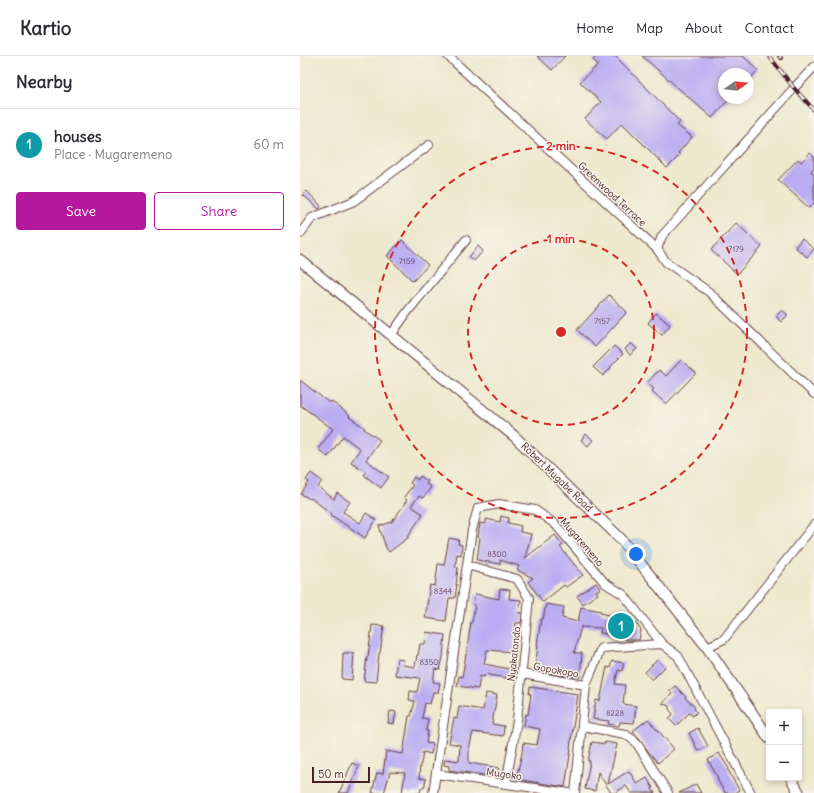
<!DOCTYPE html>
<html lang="en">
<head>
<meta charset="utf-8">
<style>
  body { margin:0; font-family:Delius,sans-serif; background:#f2f2f3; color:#2b2b33 }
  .controls { position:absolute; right:12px; bottom:12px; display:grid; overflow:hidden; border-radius:4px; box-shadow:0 2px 6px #0003 }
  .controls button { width:36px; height:36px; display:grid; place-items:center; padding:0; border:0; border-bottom:1px solid #e1e1e2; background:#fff; color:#2b2b33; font:20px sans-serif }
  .compass { position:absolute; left:418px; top:12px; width:36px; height:36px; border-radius:50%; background:#fff; box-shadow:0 2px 6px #0003; rotate:75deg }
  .scale { position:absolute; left:12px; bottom:10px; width:58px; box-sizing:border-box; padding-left:4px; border:2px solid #4a1f2b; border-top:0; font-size:11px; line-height:14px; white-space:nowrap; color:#4a1f2b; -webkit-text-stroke:3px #f7f3e8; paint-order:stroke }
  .you { position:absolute; left:336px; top:498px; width:14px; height:14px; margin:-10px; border:3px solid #fff; border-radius:50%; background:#1a73e8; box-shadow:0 0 0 6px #1a73e833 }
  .badge { display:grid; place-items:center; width:26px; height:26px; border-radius:50%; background:#b5179e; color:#fff; font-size:13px; font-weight:700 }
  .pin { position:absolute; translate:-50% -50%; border:2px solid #fff; box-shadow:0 1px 4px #0006 }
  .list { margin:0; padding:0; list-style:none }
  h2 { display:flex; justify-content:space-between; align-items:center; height:52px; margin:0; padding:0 16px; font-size:17px }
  h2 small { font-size:13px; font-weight:400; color:#7c7c81 }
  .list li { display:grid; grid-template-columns:26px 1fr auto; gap:12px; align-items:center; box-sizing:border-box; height:72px; padding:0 16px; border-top:1px solid #e1e1e2 }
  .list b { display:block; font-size:15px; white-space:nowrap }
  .list p { margin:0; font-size:13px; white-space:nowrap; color:#7c7c81 }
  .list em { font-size:13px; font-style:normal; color:#7c7c81 }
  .actions { display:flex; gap:8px; padding:12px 16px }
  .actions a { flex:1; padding:9px 0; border:1px solid #b5179e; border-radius:4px; text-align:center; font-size:14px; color:#b5179e }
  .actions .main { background:#b5179e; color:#fff }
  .map { position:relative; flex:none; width:514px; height:737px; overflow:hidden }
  header { display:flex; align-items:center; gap:24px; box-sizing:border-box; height:56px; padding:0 20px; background:#fff; border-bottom:1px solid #e1e1e2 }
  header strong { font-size:19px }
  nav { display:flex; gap:22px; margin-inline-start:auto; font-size:14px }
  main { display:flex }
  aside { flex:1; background:#fff }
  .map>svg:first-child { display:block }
  .building { fill:#baacf2 }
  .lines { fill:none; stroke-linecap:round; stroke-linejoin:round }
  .minor-casing { stroke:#633d43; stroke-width:10 }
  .major-casing { stroke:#633d43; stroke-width:12 }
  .minor { stroke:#fff; stroke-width:8 }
  .major { stroke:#fff; stroke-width:10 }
  .rail-casing { stroke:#4a1f2b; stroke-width:4 }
  .rail { stroke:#f7f3e8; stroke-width:2.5; stroke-dasharray:8; stroke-linecap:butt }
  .ring { fill:none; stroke:#d62828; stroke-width:2; stroke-dasharray:7 5 }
  .labels { text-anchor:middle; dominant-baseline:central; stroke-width:3; stroke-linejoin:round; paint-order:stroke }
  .number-label { font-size:8px; fill:#66425d }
  .street-label { font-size:10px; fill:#4a1f2b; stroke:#f7f3e8 }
  .centre { fill:#d62828; stroke:#f7f3e8; stroke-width:2 }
  .ring-label { font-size:12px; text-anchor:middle; font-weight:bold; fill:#d62828; stroke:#f7f3e8; stroke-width:3; stroke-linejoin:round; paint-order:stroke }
</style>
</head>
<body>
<header>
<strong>Kartio</strong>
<nav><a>Home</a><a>Map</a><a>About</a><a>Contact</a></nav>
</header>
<main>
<aside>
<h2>Nearby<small></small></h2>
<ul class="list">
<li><span class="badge" style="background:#0f9aa8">1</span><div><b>houses</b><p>Place · Mugaremeno</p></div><em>60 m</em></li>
</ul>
<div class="actions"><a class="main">Save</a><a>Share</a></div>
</aside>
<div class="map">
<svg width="514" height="737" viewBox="0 0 514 737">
  <rect width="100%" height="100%" fill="#f7f3e8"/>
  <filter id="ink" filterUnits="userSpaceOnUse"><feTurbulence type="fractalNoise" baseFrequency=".025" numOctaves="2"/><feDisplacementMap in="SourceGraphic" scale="8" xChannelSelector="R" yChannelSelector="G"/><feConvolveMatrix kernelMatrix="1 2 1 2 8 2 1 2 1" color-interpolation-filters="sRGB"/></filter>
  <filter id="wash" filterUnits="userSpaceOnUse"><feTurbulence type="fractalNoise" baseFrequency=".012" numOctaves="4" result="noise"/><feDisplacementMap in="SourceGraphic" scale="16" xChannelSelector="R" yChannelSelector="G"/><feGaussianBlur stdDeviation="0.9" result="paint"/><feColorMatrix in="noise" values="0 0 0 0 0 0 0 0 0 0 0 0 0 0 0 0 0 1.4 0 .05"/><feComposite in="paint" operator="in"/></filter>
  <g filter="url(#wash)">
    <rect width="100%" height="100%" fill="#eee8cd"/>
    <g id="blocks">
      <g class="building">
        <path d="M 237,0 L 265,0 L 252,14 Z"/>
        <path d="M 297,0 L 315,0 L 380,66 L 377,69 L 392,81 L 378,97 L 380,99 L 367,112 L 322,67 L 307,83 L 285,63 L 301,46 L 280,26 L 298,9 L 293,4 Z"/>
        <path d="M 342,0 L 443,0 L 458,14 L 448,25 L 448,18 L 424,18 L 424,42 L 430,42 L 412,62 Z"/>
        <path d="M 510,97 L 514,101 L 514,112 L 511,115 L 514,119 L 514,147 L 509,152 L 478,124 L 498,103 L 501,106 Z"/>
        <path d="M 7,135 L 21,150 L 19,153 L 3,139 Z"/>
        <path d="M 436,167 L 462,191 L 437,218 L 411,194 Z"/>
        <path d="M 502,183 L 514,193 L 507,201 L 495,191 Z"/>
        <path d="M 102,184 L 128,209 L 113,225 L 87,200 Z"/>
        <path d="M 178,190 L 183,195 L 174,205 L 169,201 Z"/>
        <path d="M 309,239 L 327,256 L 295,291 L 277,274 Z"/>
        <path d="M 482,254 L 487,258 L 487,260 L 481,266 L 476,260 Z"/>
        <path d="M 356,257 L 370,269 L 362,279 L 348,267 Z"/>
        <path d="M 331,287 L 337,293 L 330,299 L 325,293 Z"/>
        <path d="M 314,290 L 323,298 L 310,311 L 311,312 L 303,320 L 293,311 Z"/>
        <path d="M 381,304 L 396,317 L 366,348 L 352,335 L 354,333 L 347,327 L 359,314 L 366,320 Z"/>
        <path d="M 0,324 L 29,347 L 31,345 L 39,351 L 50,360 L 49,361 L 65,372 L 64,373 L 80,384 L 66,404 L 89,421 L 81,432 L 64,419 L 66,416 L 51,406 L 60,393 L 43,380 L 28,401 L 18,393 L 33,373 L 0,349 Z"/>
        <path d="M 286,378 L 293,384 L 288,390 L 281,384 Z"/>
        <path d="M 11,417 L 22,425 L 18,431 L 34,443 L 37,437 L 50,446 L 43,456 L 60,467 L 66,457 L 76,464 L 65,482 L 31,459 L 32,458 L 11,442 L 10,443 L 1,438 L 9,426 L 6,424 Z"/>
        <path d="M 120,420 L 128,425 L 126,428 L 131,431 L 123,442 L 119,440 L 111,450 L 123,458 L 108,480 L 109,481 L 89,496 L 86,492 L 79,470 L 92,466 L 107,444 L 104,441 L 113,429 L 110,427 L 114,421 L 118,424 Z"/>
        <path d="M 201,460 L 209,462 L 208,467 L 221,470 L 220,476 L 231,478 L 225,502 L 255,479 L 263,489 L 260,491 L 283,519 L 266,531 L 264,529 L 243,546 L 228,526 L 233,522 L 217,514 L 219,510 L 200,504 L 200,508 L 177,504 L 180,482 L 178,481 L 180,467 L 186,468 L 186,463 L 200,466 Z"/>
        <path d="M 149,482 L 159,484 L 158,488 L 162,489 L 161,499 L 157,498 L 155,511 L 158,511 L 156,529 L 157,528 L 155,542 L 149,542 L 146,565 L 125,562 L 130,529 L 135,530 L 138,508 L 144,509 Z"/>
        <path d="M 296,527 L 300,533 L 296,535 L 298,538 L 283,548 L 277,540 Z"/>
        <path d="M 200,533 L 210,534 L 209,543 L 221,544 L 219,557 L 222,557 L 221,567 L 216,567 L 214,585 L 216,586 L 215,596 L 187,594 L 184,608 L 214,614 L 212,623 L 185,618 L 184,621 L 180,620 L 178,633 L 157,630 L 159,620 L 162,621 L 167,593 L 171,566 L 172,566 L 175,549 L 173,549 L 175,538 L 199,543 Z"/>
        <path d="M 246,548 L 264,551 L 262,562 L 278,566 L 281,551 L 301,555 L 301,557 L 317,561 L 317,560 L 328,561 L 327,566 L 336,567 L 341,574 L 339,584 L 325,584 L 326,581 L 300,577 L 301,572 L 281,571 L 274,597 L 282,597 L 280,621 L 258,619 L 234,614 L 237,598 L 238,589 L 237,589 L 241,563 L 243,563 Z"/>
        <path d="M 72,569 L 84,570 L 80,597 L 79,597 L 76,626 L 64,625 L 67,601 L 68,601 Z"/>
        <path d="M 126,576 L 145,579 L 143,601 L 140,614 L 135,613 L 133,626 L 140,627 L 138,637 L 133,636 L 130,648 L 125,647 L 122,662 L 128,663 L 126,675 L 128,675 L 126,687 L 133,688 L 131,698 L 123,696 L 121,708 L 120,708 L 119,722 L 126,723 L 124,732 L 121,732 L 120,737 L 102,737 L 105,717 L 90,716 L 84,737 L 72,737 L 77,717 L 83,718 L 86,695 L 103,698 L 109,660 L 111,660 L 115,645 L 109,644 L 110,635 L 117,636 L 120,622 L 95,619 L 97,603 L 104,604 L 103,609 L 115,611 L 117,599 L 118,599 L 120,588 L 125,588 Z"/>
        <path d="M 43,597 L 54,597 L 52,624 L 42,623 Z"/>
        <path d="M 357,604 L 365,611 L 352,624 L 345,616 Z"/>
        <path d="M 312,605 L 324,607 L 322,615 L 318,614 L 315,628 L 325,629 L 323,648 L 336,650 L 334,667 L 320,666 L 319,670 L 308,668 L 309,665 L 293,663 L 296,644 L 300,645 L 307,611 L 310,612 Z"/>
        <path d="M 375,630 L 386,641 L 385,642 L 395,651 L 394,653 L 397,656 L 393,660 L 389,657 L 376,670 L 369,663 L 373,658 L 369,653 L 369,650 L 362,647 L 372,638 L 369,635 Z"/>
        <path d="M 230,631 L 278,638 L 270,692 L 271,693 L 265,731 L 216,723 L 222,697 L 223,687 L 237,689 L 240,673 L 224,670 L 226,658 L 228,659 L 231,638 L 229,638 Z"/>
        <path d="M 186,637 L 197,639 L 192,668 L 204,670 L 203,680 L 173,676 L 169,693 L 169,707 L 199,712 L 197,721 L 149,714 L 149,710 L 144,709 L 145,703 L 159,705 L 160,689 L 149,687 L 154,662 L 157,663 L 159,650 L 183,654 Z"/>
        <path d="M 90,655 L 96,656 L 94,668 L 88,667 Z"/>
        <path d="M 348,663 L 356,673 L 357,673 L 374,693 L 358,707 L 348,695 L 340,683 L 333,675 Z"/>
        <path d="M 398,672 L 408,690 L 398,695 L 389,677 Z"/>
        <path d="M 292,686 L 305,688 L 305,686 L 317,688 L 308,728 L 329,715 L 337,728 L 347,722 L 353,732 L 352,733 L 355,737 L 331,737 L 326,730 L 315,737 L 311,737 L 298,716 L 295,735 L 285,733 L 290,705 L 288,705 Z"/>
        <path d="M 419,697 L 429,713 L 428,714 L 439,734 L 434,737 L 425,737 L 417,723 L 418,722 L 408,704 Z"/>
        <path d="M 52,707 L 59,710 L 48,737 L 39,737 Z"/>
        <path d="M 396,728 L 401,737 L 379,737 Z"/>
      </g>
    </g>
  </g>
  <g filter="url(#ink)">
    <use href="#blocks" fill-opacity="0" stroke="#633d43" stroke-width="1"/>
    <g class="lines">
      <defs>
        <g id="minor">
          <path d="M 148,0 L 357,193 L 366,206 L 409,236 L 514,338"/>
          <path d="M 0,178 L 12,162 L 54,145 L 129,89"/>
          <path d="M 357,193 L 362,180 L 494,32 L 514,11"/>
          <path d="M 91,279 L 108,255 L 166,184"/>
          <path d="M 167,509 L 217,523 L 229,542 L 217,664 L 206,728"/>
          <path d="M 407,591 L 424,583 L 514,469"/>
          <path d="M 222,618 L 286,629"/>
          <path d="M 282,670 L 325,678 L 336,686 L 368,737"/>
          <path d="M 136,718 L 269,737"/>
          <path d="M 133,737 L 167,509 L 172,474 L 178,452 L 199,448 L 235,454 L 255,468 L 305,527 L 324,539 L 362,588 L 378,600 L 451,737"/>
          <path d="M 275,737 L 286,629 L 301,592 L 362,588"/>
        </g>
        <g id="major">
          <path d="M 0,204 L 214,380 L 321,483 L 407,591 L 469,682"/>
          <path d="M 491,722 L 499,737"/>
        </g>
      </defs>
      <use href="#minor" class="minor-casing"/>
      <use href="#major" class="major-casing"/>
      <use href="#minor" class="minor"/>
      <use href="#major" class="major"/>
      <defs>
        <g id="rail">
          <path d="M 469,0 L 494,32 L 514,54"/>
          <path d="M 479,0 L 481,2"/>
        </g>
      </defs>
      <use href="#rail" class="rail-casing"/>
      <use href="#rail" class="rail"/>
    </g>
  </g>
  <g class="ring">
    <circle cx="261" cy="276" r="93"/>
    <circle cx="261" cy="276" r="186"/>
  </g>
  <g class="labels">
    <g class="number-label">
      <text x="436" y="193">7179</text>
      <text x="107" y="205">7159</text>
      <text x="302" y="265">7157</text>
      <text x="197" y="498">8300</text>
      <text x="143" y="535">8344</text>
      <text x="129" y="606">8350</text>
      <text x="315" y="657">8228</text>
    </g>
    <g class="street-label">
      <text transform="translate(312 138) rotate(43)">Greenwood Terrace</text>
      <text transform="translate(257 421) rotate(44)">Robert Mugabe Road</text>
      <text transform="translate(282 486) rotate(49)">Mugaremeno</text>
      <text transform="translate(214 598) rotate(-84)">Nyakatondo</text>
      <text transform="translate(256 614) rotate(10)">Gopokopo</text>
      <text transform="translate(204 718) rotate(8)">Mugoko</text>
    </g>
  </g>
  <circle cx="261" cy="276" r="6" class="centre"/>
  <g class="ring-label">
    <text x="261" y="94">2 min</text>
    <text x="261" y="187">1 min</text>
  </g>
</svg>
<div class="controls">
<button>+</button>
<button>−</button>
</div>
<svg class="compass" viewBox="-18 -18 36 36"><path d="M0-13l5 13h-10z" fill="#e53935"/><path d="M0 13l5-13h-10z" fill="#7c7c81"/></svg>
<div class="scale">50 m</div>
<div class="you"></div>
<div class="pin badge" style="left:321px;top:570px;background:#0f9aa8">1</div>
</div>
</main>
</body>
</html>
